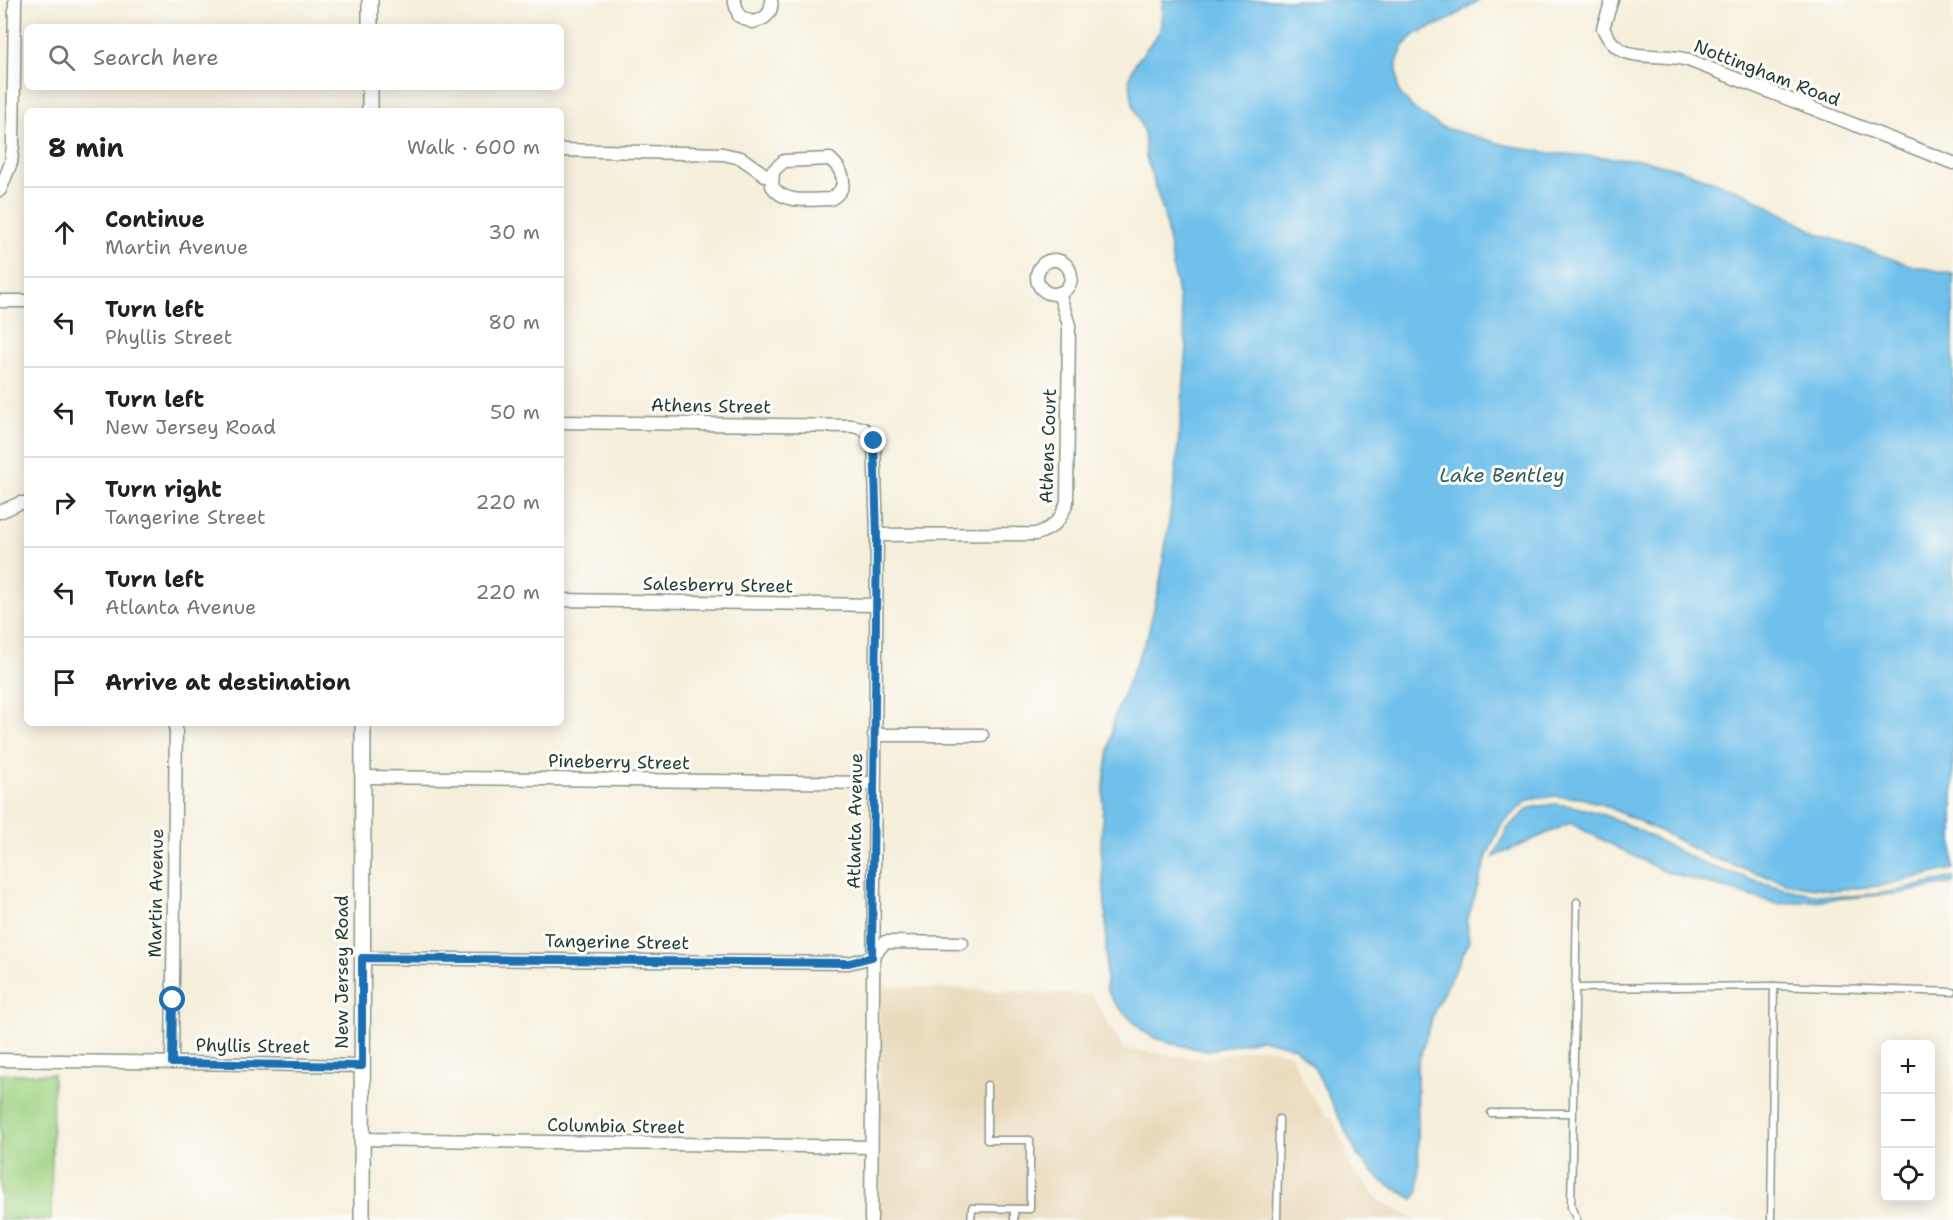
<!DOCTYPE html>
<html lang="en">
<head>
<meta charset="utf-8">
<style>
  body { margin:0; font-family:"Shantell Sans",sans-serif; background:#f6f6f6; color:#202124 }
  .controls { position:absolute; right:18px; bottom:18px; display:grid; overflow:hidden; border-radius:9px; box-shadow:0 3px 15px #0003 }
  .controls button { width:54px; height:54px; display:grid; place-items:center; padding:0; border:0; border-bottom:2px solid #e0e0e0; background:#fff; color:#202124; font:30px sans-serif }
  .stop { position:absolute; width:18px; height:18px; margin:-14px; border:4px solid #1f6fb2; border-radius:50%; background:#fff }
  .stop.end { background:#1f6fb2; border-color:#fff; box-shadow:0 2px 6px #0008 }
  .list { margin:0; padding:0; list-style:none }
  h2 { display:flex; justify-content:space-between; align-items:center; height:78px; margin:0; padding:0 24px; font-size:26px }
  h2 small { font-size:20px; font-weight:400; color:#757577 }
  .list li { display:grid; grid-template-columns:39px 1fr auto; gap:18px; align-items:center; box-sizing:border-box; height:90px; padding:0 24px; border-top:2px solid #e0e0e0 }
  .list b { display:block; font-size:22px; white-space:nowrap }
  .list p { margin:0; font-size:20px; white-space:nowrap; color:#757577 }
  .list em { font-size:20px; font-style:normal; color:#757577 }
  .icon { flex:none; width:33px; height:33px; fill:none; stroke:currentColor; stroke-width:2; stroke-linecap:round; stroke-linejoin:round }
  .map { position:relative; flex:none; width:1953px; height:1220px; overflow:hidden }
  .search { position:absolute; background:#fff; box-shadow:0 3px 15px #0003; left:24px; top:24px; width:540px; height:66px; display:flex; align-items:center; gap:15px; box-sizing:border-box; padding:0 21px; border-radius:9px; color:#757577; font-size:22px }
  .panel { position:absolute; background:#fff; box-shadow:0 3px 15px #0003; left:24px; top:108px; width:540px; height:618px; border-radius:9px }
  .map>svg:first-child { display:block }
  .built { fill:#e8d9ba }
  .green { fill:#9fd383; stroke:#5f885c; stroke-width:1.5 }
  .water { fill:#6fc0eb; stroke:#477e90; stroke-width:1.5 }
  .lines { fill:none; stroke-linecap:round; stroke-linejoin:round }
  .service-casing { stroke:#8a9688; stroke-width:9 }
  .minor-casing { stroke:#8a9688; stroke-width:15 }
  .tertiary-casing { stroke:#8a9688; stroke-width:18 }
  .path { stroke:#8a9688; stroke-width:3; stroke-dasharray:1.5 4.5; stroke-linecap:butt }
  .service { stroke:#fff; stroke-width:6 }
  .minor { stroke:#fff; stroke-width:12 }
  .tertiary { stroke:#fff; stroke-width:15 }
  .route { stroke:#1f6fb2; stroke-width:8 }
  .labels { text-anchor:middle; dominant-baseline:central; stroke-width:6; stroke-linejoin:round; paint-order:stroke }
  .street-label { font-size:18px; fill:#1f3d34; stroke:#fdfcf7 }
  .water-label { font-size:20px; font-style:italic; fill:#335e62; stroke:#fdfcf7 }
</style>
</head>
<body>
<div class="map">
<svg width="1953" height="1220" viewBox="0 0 1953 1220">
  <rect width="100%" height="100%" fill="#fdfcf7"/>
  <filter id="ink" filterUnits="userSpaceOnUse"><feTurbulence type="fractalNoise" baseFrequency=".0167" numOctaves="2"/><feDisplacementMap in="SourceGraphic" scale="12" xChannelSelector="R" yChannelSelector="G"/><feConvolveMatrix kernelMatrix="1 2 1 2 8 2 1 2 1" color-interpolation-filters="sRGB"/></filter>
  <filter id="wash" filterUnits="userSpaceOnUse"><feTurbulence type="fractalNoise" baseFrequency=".008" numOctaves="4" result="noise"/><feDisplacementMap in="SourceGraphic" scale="24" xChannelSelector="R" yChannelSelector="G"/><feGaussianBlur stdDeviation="1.35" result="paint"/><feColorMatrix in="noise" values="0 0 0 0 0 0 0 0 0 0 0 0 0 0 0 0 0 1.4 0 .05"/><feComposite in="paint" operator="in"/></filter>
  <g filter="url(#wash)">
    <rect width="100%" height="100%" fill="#f5efdc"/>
    <path class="built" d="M 880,986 L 1092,995 L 1123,1049 L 1205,1059 L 1261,1047 L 1290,1054 L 1310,1094 L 1328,1117 L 1332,1117 L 1346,1149 L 1350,1166 L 1379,1200 L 1416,1220 L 879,1220 Z"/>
    <path class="green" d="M 0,1074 L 53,1074 L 51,1220 L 0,1220 Z"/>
    <g class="water">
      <path d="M 1163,0 L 1479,0 L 1450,19 L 1416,34 L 1403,47 L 1397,63 L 1398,91 L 1414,109 L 1441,127 L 1506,145 L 1550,153 L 1644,160 L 1676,168 L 1745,193 L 1819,234 L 1910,265 L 1953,274 L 1953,869 L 1880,886 L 1831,890 L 1789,884 L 1707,856 L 1670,836 L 1602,804 L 1581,798 L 1554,796 L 1528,800 L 1502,823 L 1488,853 L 1467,921 L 1469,942 L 1435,1009 L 1417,1066 L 1419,1192 L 1413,1199 L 1380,1180 L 1358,1156 L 1314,1067 L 1294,1047 L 1261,1039 L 1207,1051 L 1170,1043 L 1152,1037 L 1141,1029 L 1114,1002 L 1106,988 L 1106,919 L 1101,847 L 1104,783 L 1114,717 L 1148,634 L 1160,583 L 1175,480 L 1187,347 L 1164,214 L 1146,157 L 1144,133 L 1133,104 L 1129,78 L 1135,64 L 1160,31 Z"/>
      <path d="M 1554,804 C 1611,808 1654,841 1705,864 C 1718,870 1734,873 1748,878 C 1828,905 1873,899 1953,877 L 1953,883 L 1903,893 L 1778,904 L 1661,870 L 1570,823 L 1494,857 L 1507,828 L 1530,808 Z"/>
    </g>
  </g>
  <g filter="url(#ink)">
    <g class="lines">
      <defs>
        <g id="service">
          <path d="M 1575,988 L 1774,986 L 1953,992"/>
          <path d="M 1491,1113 L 1572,1113"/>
          <path d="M 971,1220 L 972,1208 L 1030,1209 L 1030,1140 L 987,1140 L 987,1085"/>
          <path d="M 1014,1220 L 1014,1209"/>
          <path d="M 1277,1220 L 1279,1119"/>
          <path d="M 1577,1220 L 1571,1207 L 1577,902"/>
          <path d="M 1771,1220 L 1774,986"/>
        </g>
        <g id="minor">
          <path d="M 734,0 L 739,16 L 752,22 C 765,20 773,13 771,0"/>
          <path d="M 1612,0 L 1603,28 C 1620,68 1655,50 1688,60 L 1953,163"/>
          <path d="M 561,150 L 723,154 L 741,158 L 771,179"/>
          <path d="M 830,159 C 844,171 850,187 831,199 C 811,199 784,205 772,186 L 773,171 L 784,161 Z"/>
          <path d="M 0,190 L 11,163 L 13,145 L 15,0"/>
          <circle cx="1054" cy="277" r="17"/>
          <path d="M 0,301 L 27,301"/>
          <path d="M 561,422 L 853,426 L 864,429 L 874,441 L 877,535 L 871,1220"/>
          <path d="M 0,512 L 20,503 L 27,503"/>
          <path d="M 877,535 L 1036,534 C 1054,528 1061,520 1067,502 L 1069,325 L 1059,293"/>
          <path d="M 561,600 L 875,605"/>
          <path d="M 874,735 L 982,735"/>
          <path d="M 363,777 L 873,783"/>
          <path d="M 362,958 L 849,963 L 872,957 L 885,942 L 962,943"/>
          <path d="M 0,1060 L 362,1066"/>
          <path d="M 172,1063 L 176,723"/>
          <path d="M 363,1139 L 870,1147"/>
        </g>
        <g id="tertiary">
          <path d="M 370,27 L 370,0"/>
          <path d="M 370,111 L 370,87"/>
          <path d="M 362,1220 L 363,723"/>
        </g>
      </defs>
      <use href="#service" class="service-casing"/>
      <use href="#minor" class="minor-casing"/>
      <use href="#tertiary" class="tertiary-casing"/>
      <path class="path" d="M 345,1045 L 346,1020"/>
      <use href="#service" class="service"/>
      <use href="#minor" class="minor"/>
      <use href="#tertiary" class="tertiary"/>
    </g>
  </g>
  <g class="lines" filter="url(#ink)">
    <path class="route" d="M 173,1000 L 172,1063 L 362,1066 L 362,958 L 849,963 L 872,957 L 877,535 L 874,441"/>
  </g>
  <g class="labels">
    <g class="street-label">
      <text transform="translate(1767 73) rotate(21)">Nottingham Road</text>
      <text transform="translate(711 406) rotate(1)">Athens Street</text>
      <text transform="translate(1048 446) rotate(-88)">Athens Court</text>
      <text transform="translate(718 585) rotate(1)">Salesberry Street</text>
      <text transform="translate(619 762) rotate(1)">Pineberry Street</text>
      <text transform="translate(855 821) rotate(-89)">Atlanta Avenue</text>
      <text transform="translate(156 893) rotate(-89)">Martin Avenue</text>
      <text transform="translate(617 942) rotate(1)">Tangerine Street</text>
      <text transform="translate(342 972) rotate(-90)">New Jersey Road</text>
      <text transform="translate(253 1046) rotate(1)">Phyllis Street</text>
      <text transform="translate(616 1126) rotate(1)">Columbia Street</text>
    </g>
    <g class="water-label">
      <text x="1502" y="475">Lake Bentley</text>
    </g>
  </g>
</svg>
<div class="controls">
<button>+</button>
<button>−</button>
<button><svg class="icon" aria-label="locate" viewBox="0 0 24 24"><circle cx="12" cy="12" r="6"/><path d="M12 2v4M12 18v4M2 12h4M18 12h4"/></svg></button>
</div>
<div class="stop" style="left:173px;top:1000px"></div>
<div class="stop end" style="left:874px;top:441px"></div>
<div class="search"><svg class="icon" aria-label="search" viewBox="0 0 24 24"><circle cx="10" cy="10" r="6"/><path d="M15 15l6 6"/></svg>Search here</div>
<section class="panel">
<h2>8 min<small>Walk · 600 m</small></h2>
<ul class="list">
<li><svg class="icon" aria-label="ahead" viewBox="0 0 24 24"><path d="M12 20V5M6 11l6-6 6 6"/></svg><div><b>Continue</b><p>Martin Avenue</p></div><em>30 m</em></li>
<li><svg class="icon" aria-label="left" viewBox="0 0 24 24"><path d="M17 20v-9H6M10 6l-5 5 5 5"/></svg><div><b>Turn left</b><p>Phyllis Street</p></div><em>80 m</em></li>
<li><svg class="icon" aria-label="left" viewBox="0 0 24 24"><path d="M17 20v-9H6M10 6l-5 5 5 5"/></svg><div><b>Turn left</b><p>New Jersey Road</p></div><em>50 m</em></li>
<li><svg class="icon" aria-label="right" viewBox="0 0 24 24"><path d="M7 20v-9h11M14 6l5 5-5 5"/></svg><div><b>Turn right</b><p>Tangerine Street</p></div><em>220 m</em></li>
<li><svg class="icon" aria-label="left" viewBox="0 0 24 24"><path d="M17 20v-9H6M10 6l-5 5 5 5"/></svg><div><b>Turn left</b><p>Atlanta Avenue</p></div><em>220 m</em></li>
<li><svg class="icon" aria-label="arrive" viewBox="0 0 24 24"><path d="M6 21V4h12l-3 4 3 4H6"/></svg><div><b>Arrive at destination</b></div></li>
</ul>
</section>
</div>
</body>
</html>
